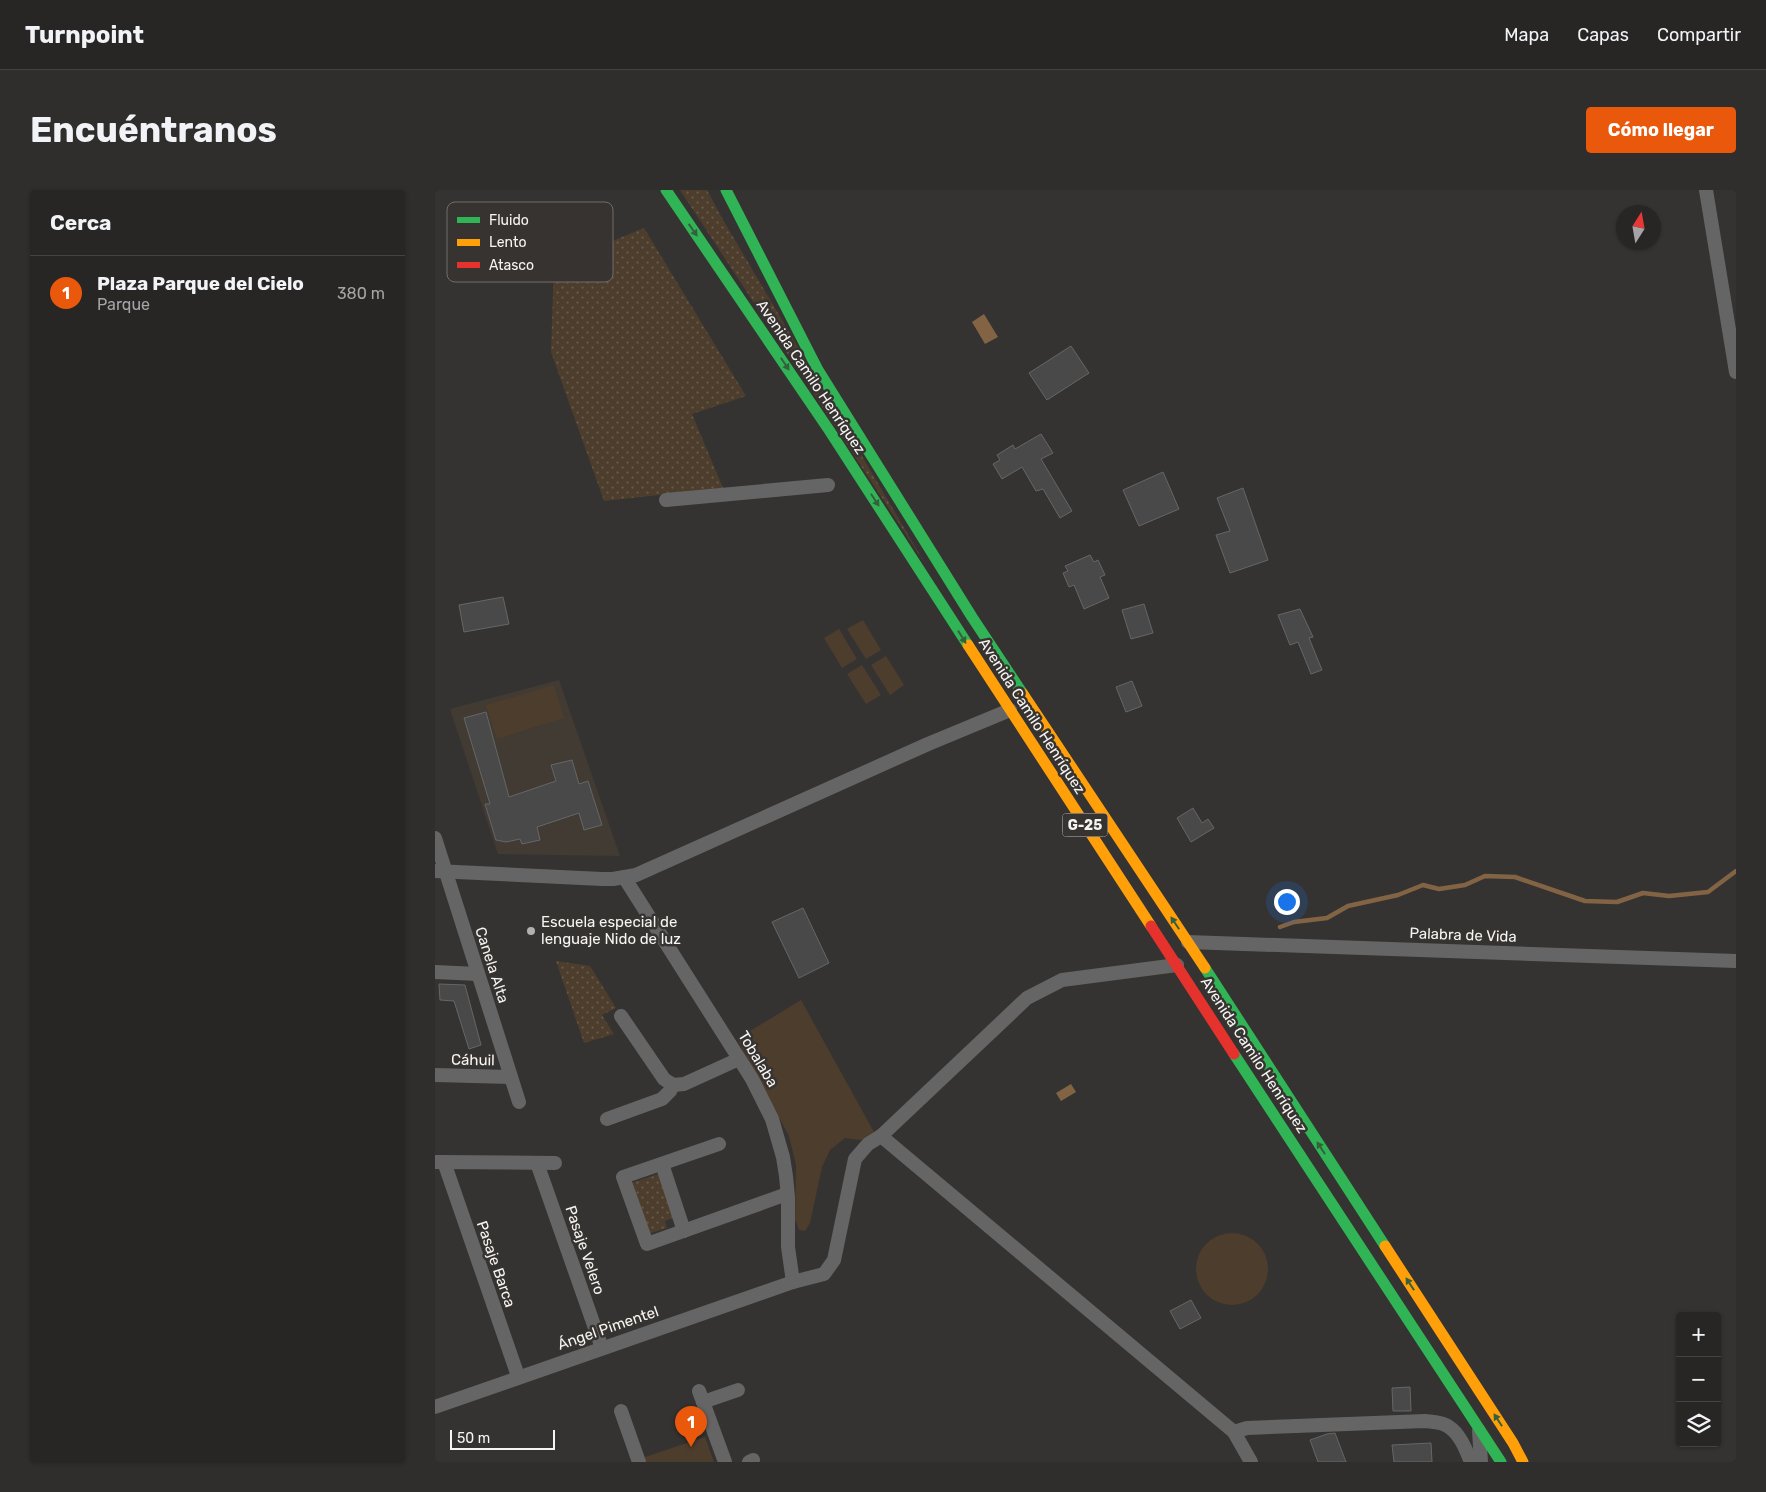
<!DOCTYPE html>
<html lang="es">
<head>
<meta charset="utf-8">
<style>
  body { margin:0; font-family:Rubik,sans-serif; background:#302e2d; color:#f1f3f6 }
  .controls { position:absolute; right:15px; bottom:15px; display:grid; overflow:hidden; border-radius:5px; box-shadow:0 1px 4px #0004 }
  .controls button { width:45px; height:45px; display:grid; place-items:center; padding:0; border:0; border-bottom:1px solid #444342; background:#282625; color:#f1f3f6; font:25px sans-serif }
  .compass { position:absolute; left:1181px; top:15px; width:45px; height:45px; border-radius:50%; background:#282625; box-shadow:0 1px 4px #0004; rotate:11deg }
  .scale { position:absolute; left:15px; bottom:12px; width:105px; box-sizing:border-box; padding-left:5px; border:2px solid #f6f5f3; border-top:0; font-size:14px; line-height:18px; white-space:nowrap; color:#f6f5f3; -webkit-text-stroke:4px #363330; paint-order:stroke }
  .you { position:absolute; left:851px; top:711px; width:18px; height:18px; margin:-12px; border:4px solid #fff; border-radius:50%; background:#1a73e8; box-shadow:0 0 0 8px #1a73e833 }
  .badge { display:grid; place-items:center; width:32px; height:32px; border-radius:50%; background:#ea580c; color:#fff; font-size:16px; font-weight:700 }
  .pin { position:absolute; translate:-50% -41px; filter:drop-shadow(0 1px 2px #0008) }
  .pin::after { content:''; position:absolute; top:26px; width:18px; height:15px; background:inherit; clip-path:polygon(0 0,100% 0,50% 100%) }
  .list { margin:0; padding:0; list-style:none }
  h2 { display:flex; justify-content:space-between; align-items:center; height:65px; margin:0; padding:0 20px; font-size:21px }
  h2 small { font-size:16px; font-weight:400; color:#a5a5a7 }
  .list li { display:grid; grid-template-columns:32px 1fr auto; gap:15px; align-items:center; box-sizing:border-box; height:75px; padding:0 20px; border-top:1px solid #444342 }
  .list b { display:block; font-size:19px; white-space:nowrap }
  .list p { margin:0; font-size:16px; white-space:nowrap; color:#a5a5a7 }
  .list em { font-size:16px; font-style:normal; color:#a5a5a7 }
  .icon { flex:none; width:28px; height:28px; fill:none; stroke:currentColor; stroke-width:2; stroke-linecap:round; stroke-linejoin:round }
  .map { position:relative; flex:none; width:1301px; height:1272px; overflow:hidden; border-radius:5px }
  header { display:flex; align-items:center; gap:30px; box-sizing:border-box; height:70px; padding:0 25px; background:#282625; border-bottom:1px solid #444342 }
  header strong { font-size:24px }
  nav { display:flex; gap:28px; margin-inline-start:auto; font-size:18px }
  .intro { display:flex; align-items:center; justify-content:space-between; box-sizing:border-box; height:120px; padding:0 30px }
  h1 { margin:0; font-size:35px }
  .button { padding:12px 22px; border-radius:5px; background:#ea580c; color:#fff; font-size:18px; font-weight:700 }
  main { display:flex; gap:30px; padding:0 30px }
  aside { flex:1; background:#282625; border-radius:5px; box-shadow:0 1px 4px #0004 }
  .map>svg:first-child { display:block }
  .built { fill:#423b34 }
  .grass { fill:url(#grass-dots) }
  .green { fill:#4d3d2d }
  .water { fill:#826445 }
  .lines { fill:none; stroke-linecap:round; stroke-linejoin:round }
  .stream { stroke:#826445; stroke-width:4.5 }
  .building { fill:#4a4949; stroke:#676666 }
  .street { stroke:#666565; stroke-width:14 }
  .fast { stroke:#30b455; stroke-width:11 }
  .slow { stroke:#ff9f0a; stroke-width:11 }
  .jam { stroke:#e5322d; stroke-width:11 }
  .oneway { fill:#34603d }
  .poi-dot { fill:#b2b1af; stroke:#363330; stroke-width:2 }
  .labels { text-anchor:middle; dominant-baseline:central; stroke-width:5; stroke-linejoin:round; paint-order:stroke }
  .shield { fill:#363330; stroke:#bcbbb8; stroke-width:1 }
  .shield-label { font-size:14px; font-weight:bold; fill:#f6f5f3 }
  .street-label { font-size:15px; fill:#f6f5f3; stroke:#363330 }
  .poi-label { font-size:15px; fill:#f6f5f3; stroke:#363330; text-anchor:start }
  .key { fill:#363330; stroke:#706d6a; stroke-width:1 }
  .key-label { font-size:14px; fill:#f6f5f3 }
</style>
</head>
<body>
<header>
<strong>Turnpoint</strong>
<nav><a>Mapa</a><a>Capas</a><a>Compartir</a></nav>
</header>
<div class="intro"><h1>Encuéntranos</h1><a class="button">Cómo llegar</a></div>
<main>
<aside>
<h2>Cerca<small></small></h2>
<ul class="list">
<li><span class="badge">1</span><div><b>Plaza Parque del Cielo</b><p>Parque</p></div><em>380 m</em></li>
</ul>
</aside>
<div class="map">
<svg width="1301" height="1272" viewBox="0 0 1301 1272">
  <defs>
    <pattern id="grass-dots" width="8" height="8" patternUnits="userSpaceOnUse" patternTransform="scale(1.25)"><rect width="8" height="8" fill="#4d3d2d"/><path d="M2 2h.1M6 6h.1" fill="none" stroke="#675a4c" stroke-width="1.8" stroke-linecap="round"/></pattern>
  </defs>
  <rect width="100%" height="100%" fill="#353331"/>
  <path class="built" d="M 124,490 L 185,666 L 63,664 L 15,519 Z"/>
  <g class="grass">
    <path d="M 245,0 L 272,0 L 287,28 L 491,375 Z"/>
    <path d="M 209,38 L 311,206 L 257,224 L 288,298 L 169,311 L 116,162 L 119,75 Z"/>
    <path d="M 121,771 L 155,776 L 181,818 L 167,825 L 179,844 L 149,853 Z"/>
    <path d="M 226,983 L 240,1027 L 230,1031 L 232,1038 L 213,1044 L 196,993 Z"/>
  </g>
  <g class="green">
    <path d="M 428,430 L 446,460 L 431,469 L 412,439 Z"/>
    <path d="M 404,439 L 422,469 L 407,478 L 389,448 Z"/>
    <path d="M 451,466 L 469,495 L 455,505 L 436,475 Z"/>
    <path d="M 427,475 L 446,505 L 431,514 L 412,484 Z"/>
    <path d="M 119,495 L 129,528 L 62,549 L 51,515 Z"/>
    <path d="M 366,810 L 439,942 L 426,950 L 410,948 L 395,960 L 387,977 L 375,1033 L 370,1041 L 364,1040 L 360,1029 L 361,975 L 354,946 L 302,849 Z"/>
    <circle cx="797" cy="1079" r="36"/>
    <path d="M 270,1247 L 279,1272 L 209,1272 L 207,1268 Z"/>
  </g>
  <g class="water">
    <path d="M 549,124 L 563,147 L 550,154 L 537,132 Z"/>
    <path d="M 636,894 L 641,902 L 626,911 L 621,903 Z"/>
  </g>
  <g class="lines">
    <path class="stream" d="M 845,737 L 859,732 L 892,728 L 913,716 L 963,705 L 988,695 L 1004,699 L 1030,695 L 1050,686 L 1080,687 L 1150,711 L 1182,712 L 1208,703 L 1234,706 L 1273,702 L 1301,681"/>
  </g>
  <g class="building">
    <path d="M 636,156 L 654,183 L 612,210 L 594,183 Z"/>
    <path d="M 606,244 L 618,263 L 606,269 L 637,321 L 625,328 L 608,299 L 601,301 L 587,277 L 567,289 L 558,274 L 565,270 L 562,265 L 578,255 L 580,259 Z"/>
    <path d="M 728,282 L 744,319 L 704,336 L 688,300 Z"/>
    <path d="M 808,298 L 833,370 L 795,383 L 781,345 L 795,341 L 782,308 Z"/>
    <path d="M 655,365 L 659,372 L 663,370 L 670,385 L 665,387 L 674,408 L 649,419 L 639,395 L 634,397 L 628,383 L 633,381 L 630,376 Z"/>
    <path d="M 68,407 L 74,434 L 29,442 L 24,415 Z"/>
    <path d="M 709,414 L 718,443 L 696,449 L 687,420 Z"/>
    <path d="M 865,419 L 878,447 L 874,448 L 887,480 L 876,484 L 863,452 L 855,455 L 843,425 Z"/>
    <path d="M 697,491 L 707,516 L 691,522 L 681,497 Z"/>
    <path d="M 51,522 L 74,607 L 121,591 L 116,575 L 137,570 L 144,594 L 153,591 L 167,635 L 149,640 L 144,623 L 102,637 L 105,650 L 87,654 L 85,649 L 71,652 L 61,650 L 50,614 L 55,614 L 29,528 Z"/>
    <path d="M 758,618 L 767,633 L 773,629 L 779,638 L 756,652 L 742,628 Z"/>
    <path d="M 368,718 L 394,773 L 364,788 L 337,732 Z"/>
    <path d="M 4,794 L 30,795 L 46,855 L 34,859 L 19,811 L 5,810 Z"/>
    <path d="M 756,1110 L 766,1128 L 745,1139 L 735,1121 Z"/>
    <path d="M 975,1197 L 976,1221 L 958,1221 L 957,1198 Z"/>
    <path d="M 900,1243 L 911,1272 L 883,1272 L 875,1250 L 892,1244 Z"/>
    <path d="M 996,1253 L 997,1272 L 959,1272 L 957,1255 Z"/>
  </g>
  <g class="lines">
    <g class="street">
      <path d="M 1271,0 L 1301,182"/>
      <path d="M 231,310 L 393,295"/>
      <path d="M 0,648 L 84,912"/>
      <path d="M 0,681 L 167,689 L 178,689 L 201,685 L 493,554 L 575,520"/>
      <path d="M 189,687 L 317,889 L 337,929 L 348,967 L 351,986 L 353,1007 L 353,1057 L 358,1092"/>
      <path d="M 753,752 L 1301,771"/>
      <path d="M 0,782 L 43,784"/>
      <path d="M 186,826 L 229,889 L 238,895 L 249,894 L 304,869"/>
      <path d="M 0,885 L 76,887"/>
      <path d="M 172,929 L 227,909 L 235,901 L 238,895"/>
      <path d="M 446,946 L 799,1242 L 816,1272"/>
      <path d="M 284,954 L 188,987 L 212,1054 L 352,1004"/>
      <path d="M 1,972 L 120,973"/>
      <path d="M 9,972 L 83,1186"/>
      <path d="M 102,973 L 167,1158"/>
      <path d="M 227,974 L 249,1041"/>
      <path d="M 264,1201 L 290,1272"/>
      <path d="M 268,1212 L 303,1200"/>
      <path d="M 0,1217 L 358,1092 L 389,1084 L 399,1070 L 420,969 L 433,954 L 446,946 L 592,808 L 627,790 L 742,775"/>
      <path d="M 186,1221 L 204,1272"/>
      <path d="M 1044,1241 L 1046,1272"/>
      <path d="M 799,1242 L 812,1238 L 990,1231 C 997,1232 1008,1232 1014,1237 C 1025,1244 1031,1260 1036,1272"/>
      <path d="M 314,1272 L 318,1270"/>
    </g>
    <g class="fast">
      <path d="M 231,0 L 394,240 L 533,455"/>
      <path d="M 291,0 L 383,180 L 537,427 L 588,504"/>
      <path d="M 770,778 L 950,1056"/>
      <path d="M 799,864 L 1066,1272"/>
    </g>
    <g class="slow">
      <path d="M 533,455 L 716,736"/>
      <path d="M 588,504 L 770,778"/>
      <path d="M 950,1056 L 1078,1253 L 1088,1272"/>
    </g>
    <path class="jam" d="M 716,736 L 799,864"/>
  </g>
  <defs><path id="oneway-solid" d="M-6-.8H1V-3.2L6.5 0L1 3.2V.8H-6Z" transform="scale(1.25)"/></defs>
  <g class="oneway">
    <use href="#oneway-solid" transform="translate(258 40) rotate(55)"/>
    <use href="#oneway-solid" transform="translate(350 174) rotate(56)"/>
    <use href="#oneway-solid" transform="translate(440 310) rotate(57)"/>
    <use href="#oneway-solid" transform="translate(527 447) rotate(58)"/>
    <use href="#oneway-solid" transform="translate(740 733) rotate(-124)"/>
    <use href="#oneway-solid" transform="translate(886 958) rotate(-123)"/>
    <use href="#oneway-solid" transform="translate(975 1094) rotate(-123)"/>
    <use href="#oneway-solid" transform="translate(1063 1230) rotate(-123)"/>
  </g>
  <circle class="poi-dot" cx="96" cy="741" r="5"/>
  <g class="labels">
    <rect class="shield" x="627.5" y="623.5" width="45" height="23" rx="4"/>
    <g class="shield-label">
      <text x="650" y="635">G-25</text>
    </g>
    <g class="street-label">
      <text transform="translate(376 187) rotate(56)">Avenida Camilo Henríquez</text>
      <text transform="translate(597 526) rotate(57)">Avenida Camilo Henríquez</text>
      <text transform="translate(1028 745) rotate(2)">Palabra de Vida</text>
      <text transform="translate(57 775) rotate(72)">Canela Alta</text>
      <text transform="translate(819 865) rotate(57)">Avenida Camilo Henríquez</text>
      <text transform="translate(323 869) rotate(59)">Tobalaba</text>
      <text transform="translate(38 870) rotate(1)">Cáhuil</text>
      <text transform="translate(150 1060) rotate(71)">Pasaje Velero</text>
      <text transform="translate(61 1074) rotate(71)">Pasaje Barca</text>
      <text transform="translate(173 1138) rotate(-19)">Ángel Pimentel</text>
    </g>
    <g class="poi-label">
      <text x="106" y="732">Escuela especial de<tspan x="106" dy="17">lenguaje Nido de luz</tspan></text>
    </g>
  </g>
  <rect x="12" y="12" width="166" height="80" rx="8" class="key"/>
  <rect x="22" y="27" width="23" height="6" fill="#30b455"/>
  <rect x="22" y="49" width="23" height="7" fill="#ff9f0a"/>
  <rect x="22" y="72" width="23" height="6" fill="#e5322d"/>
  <g class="key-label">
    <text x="54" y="35">Fluido</text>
    <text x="54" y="57">Lento</text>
    <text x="54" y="80">Atasco</text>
  </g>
</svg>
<div class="controls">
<button>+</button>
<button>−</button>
<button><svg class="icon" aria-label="layers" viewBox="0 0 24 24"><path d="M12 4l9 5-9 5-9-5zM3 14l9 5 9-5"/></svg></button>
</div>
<svg class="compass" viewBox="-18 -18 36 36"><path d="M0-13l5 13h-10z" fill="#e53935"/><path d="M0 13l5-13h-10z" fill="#a5a5a7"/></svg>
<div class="scale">50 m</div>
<div class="you"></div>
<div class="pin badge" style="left:256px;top:1257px">1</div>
</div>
</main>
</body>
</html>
